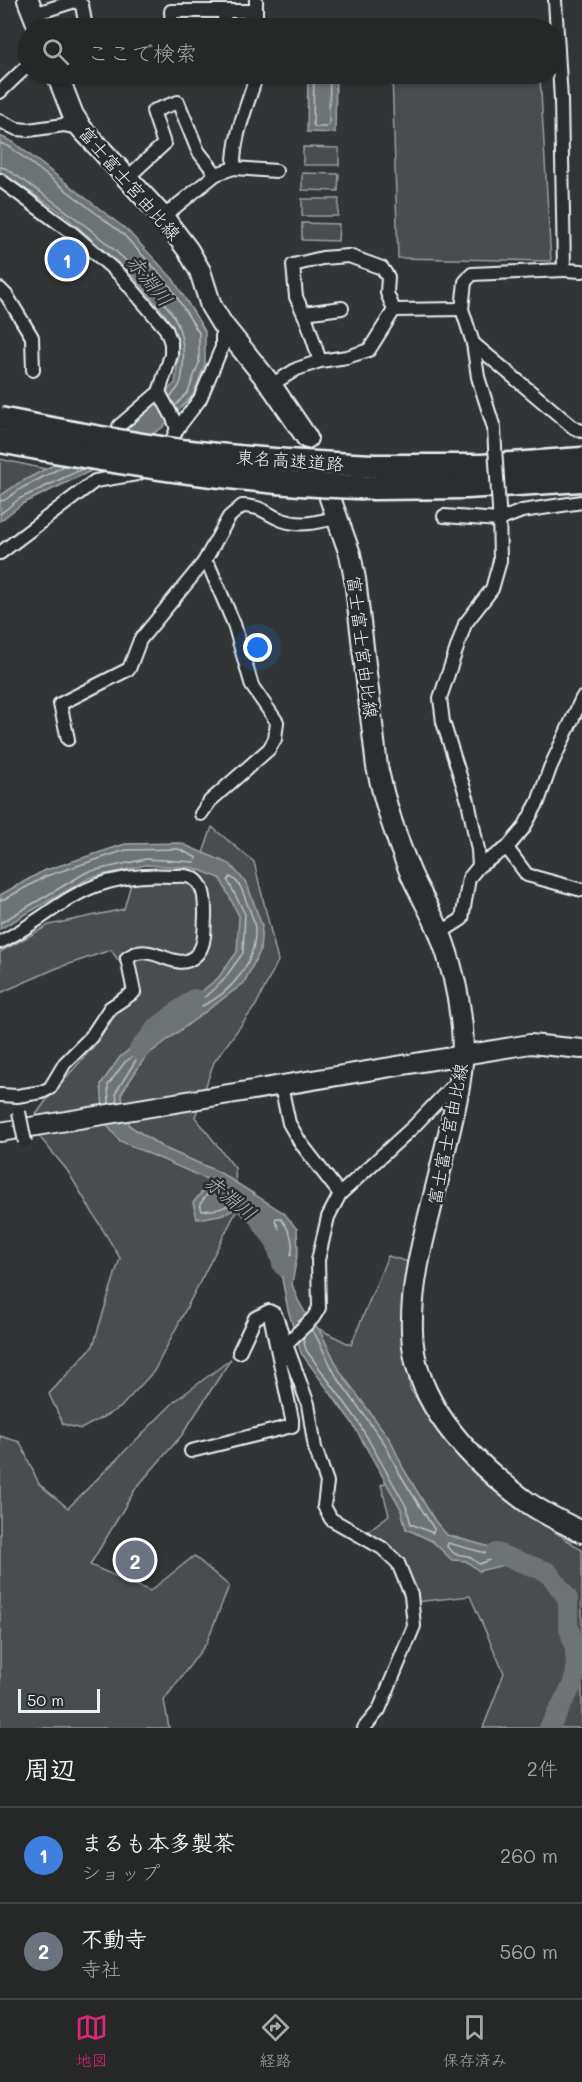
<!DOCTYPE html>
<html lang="ja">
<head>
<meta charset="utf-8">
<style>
  body { margin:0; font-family:Mali,"Klee One",sans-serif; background:#323434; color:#f1f3f6 }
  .scale { position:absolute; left:18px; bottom:15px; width:82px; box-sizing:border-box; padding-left:6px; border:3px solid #e8f1f8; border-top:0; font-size:16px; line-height:21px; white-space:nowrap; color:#e8f1f8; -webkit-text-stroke:4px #2a2d2e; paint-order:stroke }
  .you { position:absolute; left:258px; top:648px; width:21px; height:21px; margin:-15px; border:4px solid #fff; border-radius:50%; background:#1a73e8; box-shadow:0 0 0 9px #1a73e833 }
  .badge { display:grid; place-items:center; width:39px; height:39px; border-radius:50%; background:#db2777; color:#fff; font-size:20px; font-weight:700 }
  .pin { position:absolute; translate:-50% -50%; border:3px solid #fff; box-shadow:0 2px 6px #0006 }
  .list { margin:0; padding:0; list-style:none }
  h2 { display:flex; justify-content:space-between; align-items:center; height:78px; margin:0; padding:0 24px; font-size:26px }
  h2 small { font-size:20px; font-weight:400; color:#a4a6a8 }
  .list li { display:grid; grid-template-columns:39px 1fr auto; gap:18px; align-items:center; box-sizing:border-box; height:96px; padding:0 24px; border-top:2px solid #424445 }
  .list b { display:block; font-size:22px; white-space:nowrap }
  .list p { margin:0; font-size:20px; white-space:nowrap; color:#a4a6a8 }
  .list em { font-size:20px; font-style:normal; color:#a4a6a8 }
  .icon { flex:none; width:33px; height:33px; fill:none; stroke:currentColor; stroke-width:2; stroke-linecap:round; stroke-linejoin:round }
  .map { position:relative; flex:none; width:582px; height:1728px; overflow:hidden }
  .search { position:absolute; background:#262828; box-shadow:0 2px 4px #0004; left:18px; right:18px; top:18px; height:66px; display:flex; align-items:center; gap:15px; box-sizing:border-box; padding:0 21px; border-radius:33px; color:#a4a6a8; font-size:22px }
  .sheet { height:270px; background:#262828 }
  nav { display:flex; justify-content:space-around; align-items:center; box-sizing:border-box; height:84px; border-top:2px solid #424445; background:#262828; font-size:16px; color:#a4a6a8 }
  nav a { display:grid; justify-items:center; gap:3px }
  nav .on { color:#db2777 }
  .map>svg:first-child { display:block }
  .green { fill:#494d4f; stroke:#989fa4; stroke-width:1.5 }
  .water { fill:#6e7376; stroke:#9fa5aa; stroke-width:1.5 }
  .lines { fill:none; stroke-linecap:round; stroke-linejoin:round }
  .shore { stroke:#b7bfc4; stroke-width:1.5 }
  .river { stroke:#6e7376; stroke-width:20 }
  .street-casing { stroke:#e8f1f8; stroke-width:16 }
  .secondary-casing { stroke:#e8f1f8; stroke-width:22 }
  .primary-casing { stroke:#e8f1f8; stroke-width:24 }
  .highway-casing { stroke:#e8f1f8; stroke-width:27 }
  .street { stroke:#2a2d2e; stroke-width:12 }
  .secondary { stroke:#2a2d2e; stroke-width:18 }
  .primary { stroke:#2a2d2e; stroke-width:20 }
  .highway { stroke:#2a2d2e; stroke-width:22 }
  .street-bridge-casing { stroke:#e8f1f8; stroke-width:16; stroke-linecap:butt }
  .highway-bridge-casing { stroke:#e8f1f8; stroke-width:27; stroke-linecap:butt }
  .street-bridge { stroke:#2a2d2e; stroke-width:12 }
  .highway-bridge { stroke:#2a2d2e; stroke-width:22 }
  .labels { text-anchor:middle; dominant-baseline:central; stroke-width:5; stroke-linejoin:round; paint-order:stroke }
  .street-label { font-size:18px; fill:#e8f1f8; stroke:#2a2d2e }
  .water-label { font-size:20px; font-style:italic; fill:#b1b8be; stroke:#2a2d2e }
</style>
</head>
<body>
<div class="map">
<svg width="582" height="1728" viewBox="0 0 582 1728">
  <rect width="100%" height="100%" fill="#323536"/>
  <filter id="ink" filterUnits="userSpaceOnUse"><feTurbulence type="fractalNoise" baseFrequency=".0167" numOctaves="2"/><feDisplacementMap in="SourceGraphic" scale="12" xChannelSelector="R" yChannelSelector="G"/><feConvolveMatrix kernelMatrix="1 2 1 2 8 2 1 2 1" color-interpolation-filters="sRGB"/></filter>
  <g filter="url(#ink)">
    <g class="green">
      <path d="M 392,74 L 465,74 L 540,77 L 551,261 L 398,258 Z"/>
      <path d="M 303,147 L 339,148 L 339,165 L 303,165 Z"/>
      <path d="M 302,173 L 339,174 L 338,191 L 302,190 Z"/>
      <path d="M 302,199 L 339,199 L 338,216 L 302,216 Z"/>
      <path d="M 302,223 L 339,224 L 338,241 L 302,240 Z"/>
      <path d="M 0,459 L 45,469 L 0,508 Z"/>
      <path d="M 212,827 L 254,862 L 278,961 L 256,1005 L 214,1062 L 195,1117 L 235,1168 L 237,1210 L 154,1371 L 120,1408 L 81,1429 L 63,1424 L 49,1394 L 93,1346 L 120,1258 L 67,1170 L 33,1129 L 32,1120 L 48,1098 L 94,1046 L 119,1010 L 141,992 L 111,950 L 57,968 L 0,993 L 0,952 L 49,925 L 124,909 L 132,880 L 197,871 Z"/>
      <path d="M 388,1256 L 409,1262 L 403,1320 L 410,1389 L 451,1447 L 506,1499 L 582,1550 L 582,1728 L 483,1728 L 504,1673 L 470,1596 L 415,1602 L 400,1568 L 364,1534 L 389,1515 L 381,1485 L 402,1475 L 361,1408 L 342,1410 L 300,1346 L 319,1329 L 351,1345 Z"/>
      <path d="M 231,1359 L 182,1435 L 136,1488 L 90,1565 L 150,1591 L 194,1556 L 229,1586 L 206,1644 L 164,1700 L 169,1728 L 0,1728 L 0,1436 L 20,1442 L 39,1484 L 68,1508 L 175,1401 Z"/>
    </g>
    <g class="water">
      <path d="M 308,74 L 336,74 L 335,133 L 307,132 Z"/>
      <path d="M 0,136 L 13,142 L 127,230 L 173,279 L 205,331 L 205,364 L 193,395 L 162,428 L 101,466 L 22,504 L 0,521 L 0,496 L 19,483 L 137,421 L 175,383 L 179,349 L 167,317 L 132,275 L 62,213 L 0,172 Z"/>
      <path d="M 180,843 L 230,864 L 247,884 L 262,926 L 260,951 L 244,983 L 146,1056 L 121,1094 L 130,1126 L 164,1148 L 219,1172 L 284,1213 L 297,1229 L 298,1251 L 292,1284 L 298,1300 L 311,1323 L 319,1329 L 341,1373 L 391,1441 L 403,1468 L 435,1521 L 447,1535 L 515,1554 L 521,1561 L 479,1571 L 466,1561 L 452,1560 L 432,1541 L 406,1529 L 401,1509 L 351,1421 L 301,1353 L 288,1310 L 272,1227 L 251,1204 L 220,1215 L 197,1219 L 193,1203 L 211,1181 L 120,1141 L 104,1122 L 101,1084 L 120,1057 L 218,978 L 237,952 L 239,916 L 220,878 L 194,868 L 146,865 L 89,878 L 0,929 L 0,895 L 43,871 L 125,844 Z"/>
    </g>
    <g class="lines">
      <g class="shore">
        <path d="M 314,74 L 313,124 L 315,127 L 326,127 L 329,124 L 330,74"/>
        <path d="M 0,143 L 10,147 L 123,234 L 168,283 L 199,333 L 199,363 L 188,392 L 175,406"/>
        <path d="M 0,167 L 5,168 C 62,206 132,256 171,312 C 181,327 185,347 183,365 C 182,381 182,385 170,397"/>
        <path d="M 0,501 L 5,500 L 22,488 L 64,466"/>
        <path d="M 0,514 L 19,499 L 82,469"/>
        <path d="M 230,877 C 240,881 243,893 247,903 C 250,911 255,921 255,930 C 256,963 231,993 202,1006 L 200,1001 L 222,982 L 243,953 L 245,914 L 228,881 Z"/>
        <path d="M 0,900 L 5,899 L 46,876 L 126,850 L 179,849 L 197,858 L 195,862 L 146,859 L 87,872 L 0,923"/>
        <path d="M 109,1103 L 108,1085 L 125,1062 L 135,1055 L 136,1060 L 116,1092 L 117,1102"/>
        <path d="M 218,1180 L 244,1195 L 245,1199 L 219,1209 L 202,1211 L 200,1204 Z"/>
        <path d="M 276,1218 L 280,1218 C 290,1230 297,1244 289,1259 L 285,1257 L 278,1226 L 275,1221 Z"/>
        <path d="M 303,1338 L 306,1350 L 356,1418 L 406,1506 L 411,1524 L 433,1533 L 434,1529 L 398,1471 L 385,1444 L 336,1376 L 315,1334 L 311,1330"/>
        <path d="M 448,1543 L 493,1555 L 495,1558 L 479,1564 L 468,1556 L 455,1554 L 447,1547 Z"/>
      </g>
      <g class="river">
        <path d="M 139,1050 C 144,1042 151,1037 155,1029 L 194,999"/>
        <path d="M 224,1189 L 255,1213 L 275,1241 L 283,1266"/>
        <path d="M 496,1553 L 548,1572 L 568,1599 L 568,1624 L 575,1649 L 576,1672 L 572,1686 L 549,1728"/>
      </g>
      <defs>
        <g id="street">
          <path d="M 555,0 L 561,100 L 564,270 L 472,274 L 465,282 L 462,309 L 473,343 L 574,428 L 582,431"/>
          <path d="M 34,14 L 75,1 L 82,5 L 85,22"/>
          <path d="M 172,28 L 171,11 L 255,11"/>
          <path d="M 223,28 L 225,11"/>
          <path d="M 256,28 L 256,0"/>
          <path d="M 0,92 L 28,65"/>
          <path d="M 0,121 L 17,129 L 29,130 L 64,125 L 82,129"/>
          <path d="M 234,168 L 276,171"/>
          <path d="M 127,178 L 164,144 L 153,111 L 178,102 L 198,151 L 216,174"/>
          <path d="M 0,180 L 72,233 L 120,275 L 166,329 L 171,343 L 171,355 L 159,392 L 119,426"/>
          <path d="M 163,217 L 216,174 L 234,168 C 233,136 248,104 257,74"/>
          <path d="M 564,270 L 582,271"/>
          <path d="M 0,289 L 7,296 L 32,337 L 33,370"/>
          <path d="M 304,313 L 342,308"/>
          <path d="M 473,343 L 478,377 L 494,428 L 495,447"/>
          <path d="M 320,361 L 307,321 L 296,297 L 293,265 L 322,258 L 349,256 L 382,268 L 388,277 L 387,293 L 394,310"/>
          <path d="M 271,385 L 297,369 L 320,361 L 347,357 L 369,350 L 394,310 L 462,309"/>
          <path d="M 159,392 L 173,418 L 177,429"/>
          <path d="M 166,453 L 177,429 L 200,399 L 222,347 L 222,324"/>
          <path d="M 444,516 L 499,520 L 522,511 L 582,502"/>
          <path d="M 0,553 L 95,481 L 137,474 L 144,470"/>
          <path d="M 68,739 L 60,704 L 129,669 L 140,640 L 204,562 L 229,517 L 242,506 C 266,507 263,513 282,520 C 301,527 319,522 339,517"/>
          <path d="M 201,814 L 210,801 L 269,749 L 275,739 L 277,722 L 252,686 L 234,624 L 210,568 L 204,562"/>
          <path d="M 507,848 L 527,875 L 582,890"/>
          <path d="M 479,866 L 478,850 L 468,801 L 443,722 L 440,698 L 465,624 L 492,589 L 500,561 L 499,508"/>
          <path d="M 440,933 L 462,919 L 469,878 L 479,866 L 507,848 L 523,829 L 538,802 L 550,768 L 582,698"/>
          <path d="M 0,942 C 33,927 61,899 95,886 C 120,877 146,874 172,876 C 177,876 185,875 190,877 C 206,882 205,904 205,917 C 204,930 206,947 195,956 C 175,975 152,939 127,958 L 134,992 L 110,1008 L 91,1037 L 65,1063 L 50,1088 L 42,1092 L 17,1096 L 0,1095"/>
          <path d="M 281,1086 L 289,1123 L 300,1142 L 340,1194"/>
          <path d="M 286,1344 L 313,1318 L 319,1308 L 318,1260 L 328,1217 L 340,1194 L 413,1127 L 460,1078"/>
          <path d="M 239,1352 L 255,1318 L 269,1311 L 275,1314 L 308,1404 L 315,1448 L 327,1482 L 324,1506 L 331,1519 L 382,1548 L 398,1563 L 411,1595 L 414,1626 L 379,1710 L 364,1728"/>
          <path d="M 191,1451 L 292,1426 L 292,1419 L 271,1320"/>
        </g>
        <path id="secondary" d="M 0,1132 L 530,1044 L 582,1049"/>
        <g id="primary">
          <path d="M 28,0 L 39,28"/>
          <path d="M 57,74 L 73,115 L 82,129 L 163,217 L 188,250 L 200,271 L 211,306 L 222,324 L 271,385 L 307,438"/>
          <path d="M 330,498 L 350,554 L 355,579 L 377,767 C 385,804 396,839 411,874 C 420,894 431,912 439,931 C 451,961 459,996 462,1028 C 466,1072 453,1115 443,1158 C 431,1214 410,1273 412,1331 C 413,1402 469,1459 523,1499 C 541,1513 562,1522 582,1532"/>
        </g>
        <g id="highway">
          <path d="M 373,466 L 482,466 L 582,459"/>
          <path d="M 374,488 L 466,487 L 582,480"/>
        </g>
      </defs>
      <use href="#street" class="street-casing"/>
      <use href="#secondary" class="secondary-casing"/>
      <use href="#primary" class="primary-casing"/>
      <use href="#highway" class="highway-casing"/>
      <use href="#street" class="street"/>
      <use href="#secondary" class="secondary"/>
      <use href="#primary" class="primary"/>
      <use href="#highway" class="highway"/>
      <defs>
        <g id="street-bridge">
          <path d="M 495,447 L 499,508"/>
          <path d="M 19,1112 L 25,1142"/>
        </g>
        <g id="highway-bridge">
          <path d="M 0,419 C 60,431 120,442 181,451 C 245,459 309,463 373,466"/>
          <path d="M 0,441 C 89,458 178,473 268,481 C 303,485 339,486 374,488"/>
        </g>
      </defs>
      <use href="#street-bridge" class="street-bridge-casing"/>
      <use href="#highway-bridge" class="highway-bridge-casing"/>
      <use href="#street-bridge" class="street-bridge"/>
      <use href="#highway-bridge" class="highway-bridge"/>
    </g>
  </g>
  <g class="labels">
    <g class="street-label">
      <text transform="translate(130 183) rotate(49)">富士富士宮由比線</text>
      <text transform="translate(290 460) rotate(4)">東名高速道路</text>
      <text transform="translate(363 647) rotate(83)">富士富士宮由比線</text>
      <text transform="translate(447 1134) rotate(-79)">富士富士宮由比線</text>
    </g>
    <g class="water-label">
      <text transform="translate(150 280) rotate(51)">赤淵川</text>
      <text transform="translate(231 1197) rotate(39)">赤淵川</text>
    </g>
  </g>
</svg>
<div class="scale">50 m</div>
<div class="you"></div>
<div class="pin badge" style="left:67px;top:259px;background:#3f7fe0">1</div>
<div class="pin badge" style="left:135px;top:1560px;background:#6b7280">2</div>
<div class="search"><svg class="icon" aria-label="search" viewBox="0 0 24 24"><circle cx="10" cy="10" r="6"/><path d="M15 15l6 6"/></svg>ここで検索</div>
</div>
<section class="sheet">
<h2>周辺<small>2件</small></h2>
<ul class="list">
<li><span class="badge" style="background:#3f7fe0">1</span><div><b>まるも本多製茶</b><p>ショップ</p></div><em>260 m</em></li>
<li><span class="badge" style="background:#6b7280">2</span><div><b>不動寺</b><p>寺社</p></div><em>560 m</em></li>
</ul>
</section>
<nav>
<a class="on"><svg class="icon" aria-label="map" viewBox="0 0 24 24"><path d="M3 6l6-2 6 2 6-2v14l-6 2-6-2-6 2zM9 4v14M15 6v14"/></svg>地図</a>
<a><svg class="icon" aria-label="directions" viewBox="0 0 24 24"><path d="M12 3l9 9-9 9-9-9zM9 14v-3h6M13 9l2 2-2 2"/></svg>経路</a>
<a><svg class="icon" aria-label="saved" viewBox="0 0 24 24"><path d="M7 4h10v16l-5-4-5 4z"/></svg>保存済み</a>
</nav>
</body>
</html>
